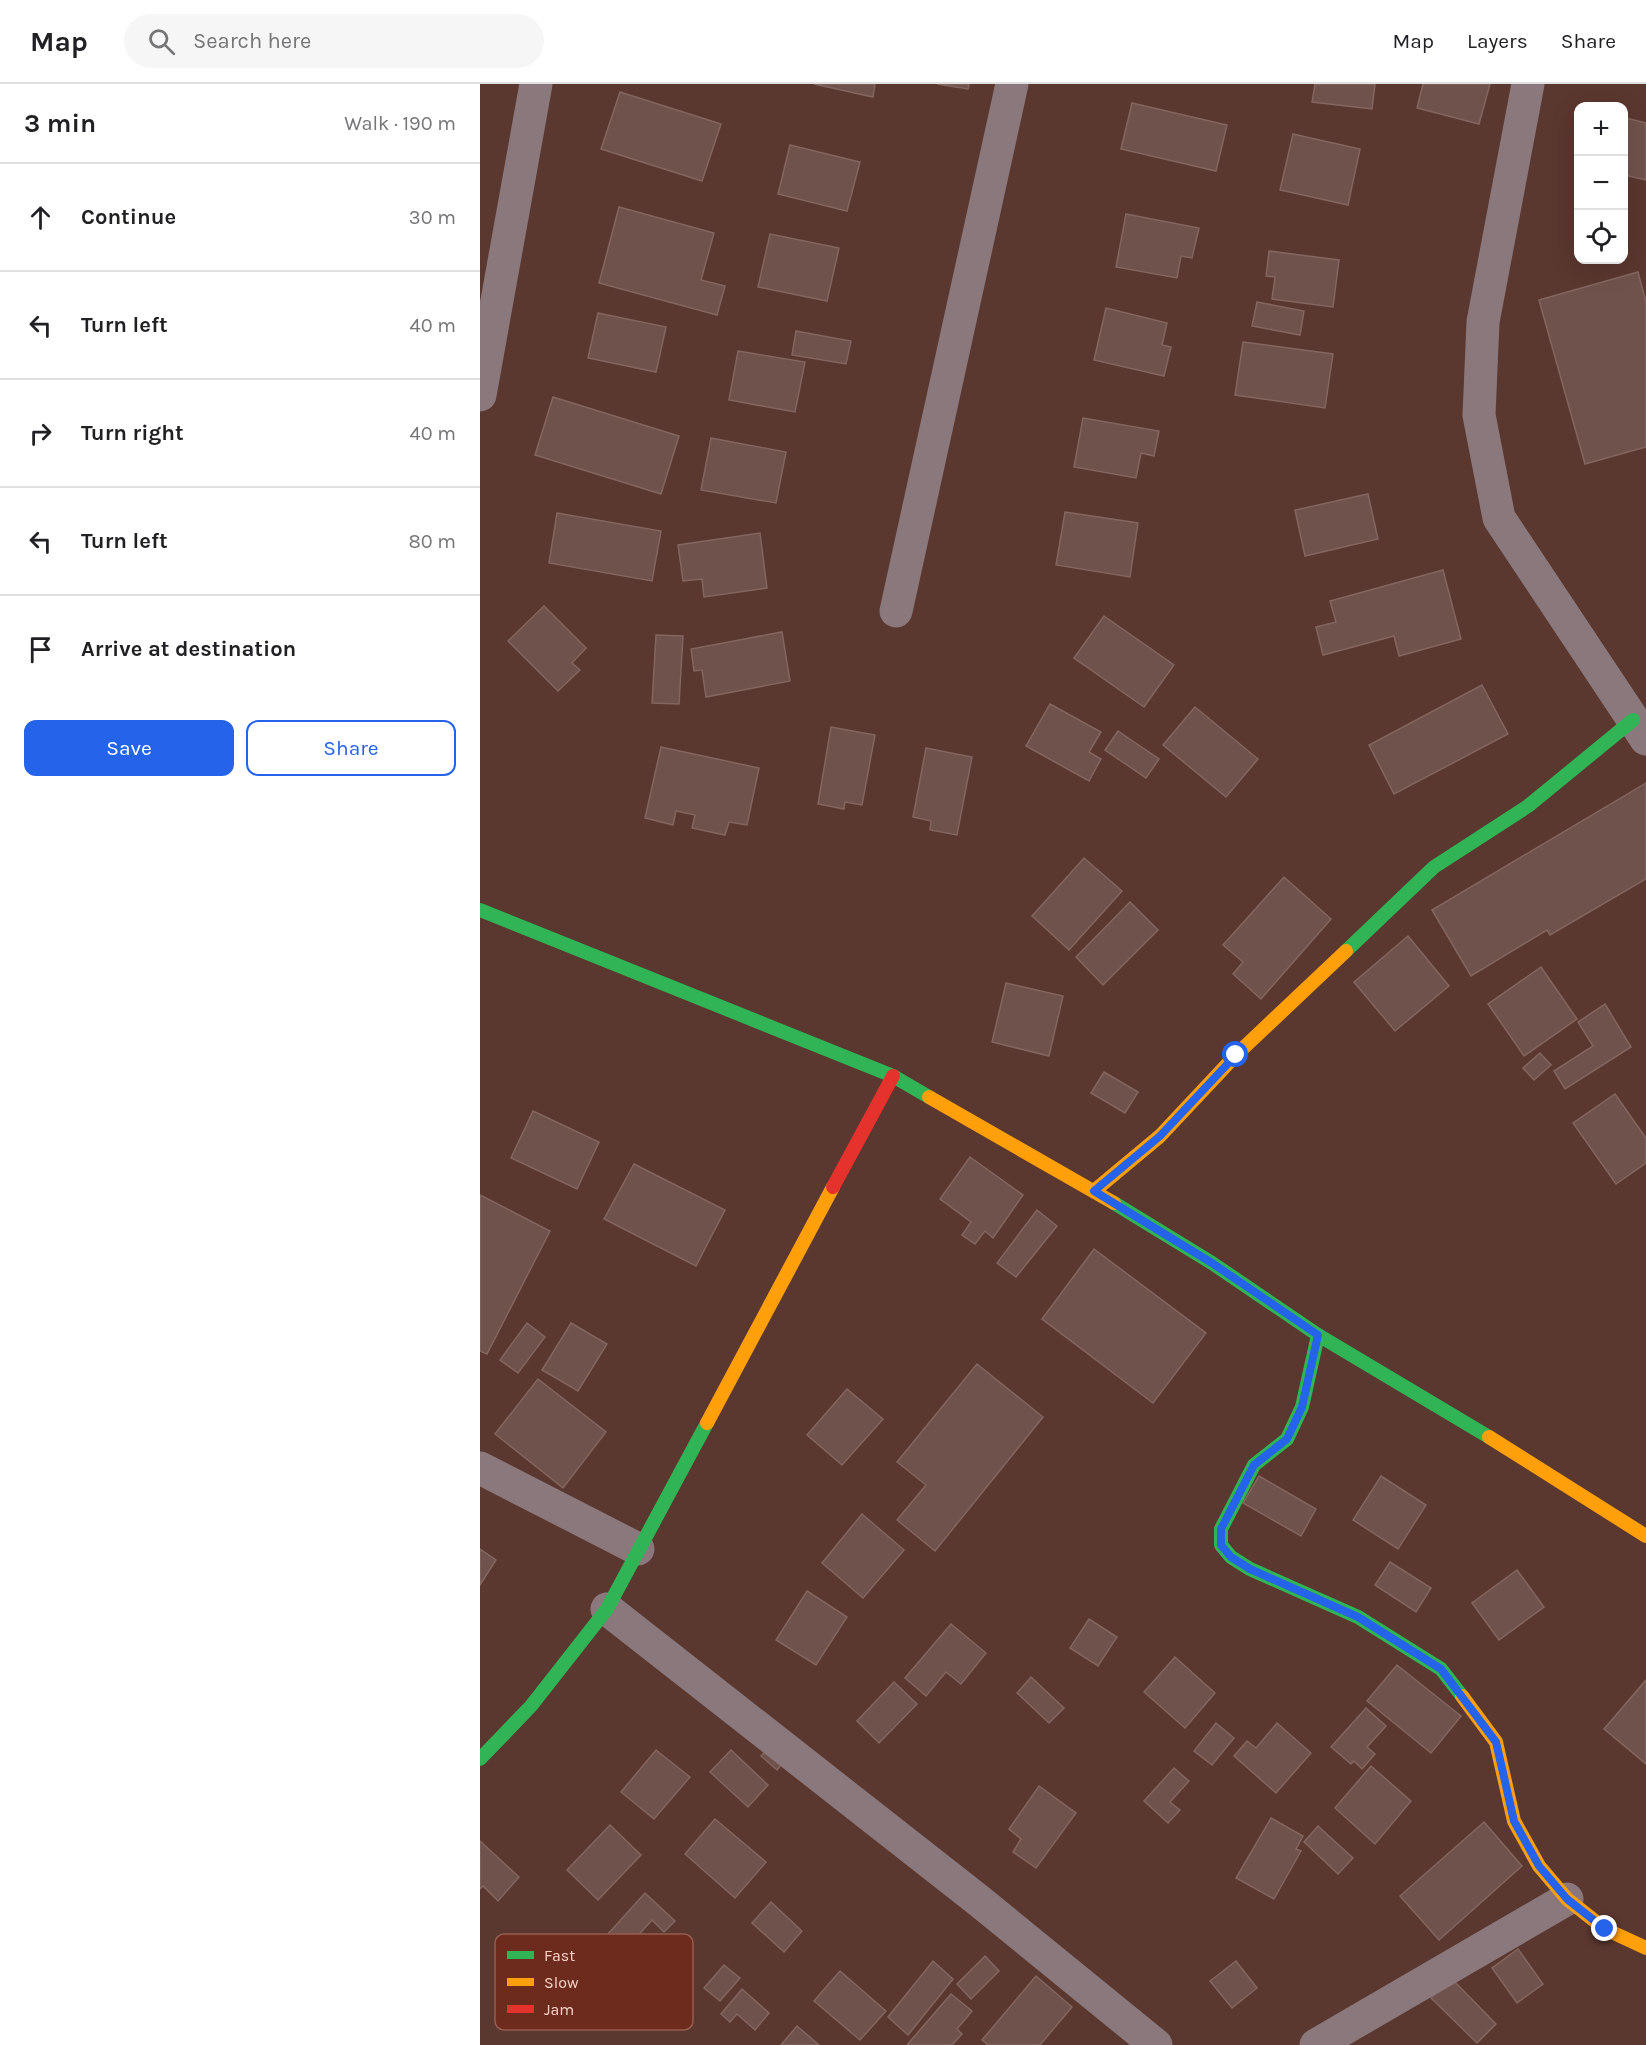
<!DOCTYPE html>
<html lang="en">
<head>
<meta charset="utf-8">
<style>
  body { margin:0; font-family:Karla,sans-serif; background:#f6f6f6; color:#202124 }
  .controls { position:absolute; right:18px; top:18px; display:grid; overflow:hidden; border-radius:12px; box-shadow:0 6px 24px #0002 }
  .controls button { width:54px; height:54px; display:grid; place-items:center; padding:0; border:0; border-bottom:2px solid #e0e0e0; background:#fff; color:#202124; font:30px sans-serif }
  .stop { position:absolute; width:18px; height:18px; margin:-14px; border:4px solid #2563eb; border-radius:50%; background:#fff }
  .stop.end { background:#2563eb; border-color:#fff; box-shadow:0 2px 6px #0008 }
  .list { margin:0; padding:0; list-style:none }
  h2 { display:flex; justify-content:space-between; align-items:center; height:78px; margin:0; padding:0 24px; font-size:26px }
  h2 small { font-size:20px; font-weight:400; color:#757577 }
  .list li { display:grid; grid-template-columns:39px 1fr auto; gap:18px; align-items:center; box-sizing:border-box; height:108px; padding:0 24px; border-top:2px solid #e0e0e0 }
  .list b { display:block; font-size:22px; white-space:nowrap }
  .list em { font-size:20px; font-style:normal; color:#757577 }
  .actions { display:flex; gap:12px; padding:18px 24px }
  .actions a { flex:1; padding:14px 0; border:2px solid #2563eb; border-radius:12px; text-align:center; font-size:21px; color:#2563eb }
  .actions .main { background:#2563eb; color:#fff }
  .icon { flex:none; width:33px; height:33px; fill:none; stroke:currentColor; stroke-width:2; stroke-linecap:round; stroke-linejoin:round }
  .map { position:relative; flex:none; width:1166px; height:1961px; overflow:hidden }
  header { display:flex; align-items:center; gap:36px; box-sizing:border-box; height:84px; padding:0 30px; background:#fff; border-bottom:2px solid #e0e0e0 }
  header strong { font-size:28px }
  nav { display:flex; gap:33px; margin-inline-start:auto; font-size:21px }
  .search { width:420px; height:54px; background:#f6f6f6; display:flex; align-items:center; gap:15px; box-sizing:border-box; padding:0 21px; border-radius:33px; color:#757577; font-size:22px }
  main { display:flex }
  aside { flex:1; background:#fff }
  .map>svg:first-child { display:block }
  .building { fill:#70524c; stroke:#83665f; stroke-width:1.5 }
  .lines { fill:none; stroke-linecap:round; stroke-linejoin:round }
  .street { stroke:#8a787c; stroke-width:33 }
  .fast { stroke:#30b455; stroke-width:14 }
  .slow { stroke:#ff9f0a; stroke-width:14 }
  .jam { stroke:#e5322d; stroke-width:14 }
  .route { stroke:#2563eb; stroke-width:8 }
  .key { fill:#6c2b1d; stroke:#975d50; stroke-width:1.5 }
  .key-label { font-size:16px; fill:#fbd2c8 }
</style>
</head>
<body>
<header>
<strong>Map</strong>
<div class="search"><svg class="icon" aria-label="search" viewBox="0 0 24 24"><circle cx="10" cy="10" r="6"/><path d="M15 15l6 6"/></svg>Search here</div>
<nav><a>Map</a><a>Layers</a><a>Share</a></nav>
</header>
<main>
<aside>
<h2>3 min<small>Walk · 190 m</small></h2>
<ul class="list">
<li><svg class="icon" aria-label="ahead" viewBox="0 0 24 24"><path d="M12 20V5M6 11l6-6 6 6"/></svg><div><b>Continue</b></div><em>30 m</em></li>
<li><svg class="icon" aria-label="left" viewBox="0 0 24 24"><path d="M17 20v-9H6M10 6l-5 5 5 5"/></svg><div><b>Turn left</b></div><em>40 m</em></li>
<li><svg class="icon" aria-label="right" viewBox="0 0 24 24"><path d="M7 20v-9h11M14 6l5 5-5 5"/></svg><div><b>Turn right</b></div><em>40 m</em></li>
<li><svg class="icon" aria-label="left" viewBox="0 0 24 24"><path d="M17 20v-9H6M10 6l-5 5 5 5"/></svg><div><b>Turn left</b></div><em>80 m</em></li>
<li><svg class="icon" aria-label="arrive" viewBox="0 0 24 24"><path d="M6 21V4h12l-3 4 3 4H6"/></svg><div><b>Arrive at destination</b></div></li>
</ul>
<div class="actions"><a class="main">Save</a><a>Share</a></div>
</aside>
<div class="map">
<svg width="1166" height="1961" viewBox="0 0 1166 1961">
  <rect width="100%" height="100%" fill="#5a372f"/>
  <g class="building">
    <path d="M 334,0 L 395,0 L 393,13 Z"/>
    <path d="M 457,0 L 489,0 L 488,5 Z"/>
    <path d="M 835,0 L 895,0 L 892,25 L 832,18 Z"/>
    <path d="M 943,0 L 1010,0 L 999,40 L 937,24 Z"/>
    <path d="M 140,8 L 241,40 L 222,97 L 121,65 Z"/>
    <path d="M 652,19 L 747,41 L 736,87 L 641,65 Z"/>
    <path d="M 1146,34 L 1166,39 L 1166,96 L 1144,91 L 1144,47 Z"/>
    <path d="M 813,50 L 880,65 L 868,121 L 800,106 Z"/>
    <path d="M 310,61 L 380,78 L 367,127 L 298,110 Z"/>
    <path d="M 139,123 L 234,149 L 221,196 L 245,202 L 237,231 L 119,199 Z"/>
    <path d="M 646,130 L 719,144 L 712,174 L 701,172 L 697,194 L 636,183 Z"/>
    <path d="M 290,150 L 359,164 L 347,217 L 278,203 Z"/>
    <path d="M 789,167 L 859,176 L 853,223 L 792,215 L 795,193 L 786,192 Z"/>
    <path d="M 1158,188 L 1166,218 L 1166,363 L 1105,380 L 1059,216 Z"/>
    <path d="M 777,218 L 824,227 L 820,251 L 772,242 Z"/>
    <path d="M 626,224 L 687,239 L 682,261 L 691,263 L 684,292 L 614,276 Z"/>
    <path d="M 118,229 L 186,243 L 176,288 L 108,274 Z"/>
    <path d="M 316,247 L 371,257 L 366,280 L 312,271 Z"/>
    <path d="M 763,258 L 853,270 L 845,324 L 755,311 Z"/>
    <path d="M 258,267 L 325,278 L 315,328 L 249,316 Z"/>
    <path d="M 73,313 L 199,352 L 181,410 L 55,371 Z"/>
    <path d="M 603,334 L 679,347 L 674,372 L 661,369 L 656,394 L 594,383 Z"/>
    <path d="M 231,354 L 306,368 L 296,419 L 221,406 Z"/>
    <path d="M 888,410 L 898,455 L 825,472 L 815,426 Z"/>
    <path d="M 585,428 L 658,439 L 650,493 L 576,481 Z"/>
    <path d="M 77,429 L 181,447 L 172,497 L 69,479 Z"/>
    <path d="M 280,449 L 287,504 L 224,513 L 222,495 L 203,497 L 198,461 Z"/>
    <path d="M 963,486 L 981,555 L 919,572 L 914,552 L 843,571 L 836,543 L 856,538 L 850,517 Z"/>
    <path d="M 64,522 L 106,564 L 92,579 L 100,586 L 78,607 L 28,557 Z"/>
    <path d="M 624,532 L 694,581 L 664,623 L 594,574 Z"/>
    <path d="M 302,548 L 310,597 L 226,613 L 222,586 L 214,587 L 211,565 Z"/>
    <path d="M 176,551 L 203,552 L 199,620 L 172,619 Z"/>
    <path d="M 1002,601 L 1028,650 L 914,710 L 889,661 Z"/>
    <path d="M 570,620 L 621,648 L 609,668 L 621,675 L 609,697 L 546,662 Z"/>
    <path d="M 715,623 L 778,675 L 746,713 L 683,661 Z"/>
    <path d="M 351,643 L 395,651 L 382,721 L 365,718 L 364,725 L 338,720 Z"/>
    <path d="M 638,647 L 679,675 L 666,694 L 625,666 Z"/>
    <path d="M 181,663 L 279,684 L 267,741 L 249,738 L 245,751 L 212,744 L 215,731 L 196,727 L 193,741 L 165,734 Z"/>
    <path d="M 446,664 L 492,673 L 477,751 L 450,746 L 451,737 L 433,733 Z"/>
    <path d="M 1166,699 L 1166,795 L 1070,851 L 1067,846 L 991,892 L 952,826 Z"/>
    <path d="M 604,774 L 642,807 L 589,866 L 552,832 Z"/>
    <path d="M 804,793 L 851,835 L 781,915 L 753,890 L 763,878 L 743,861 Z"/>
    <path d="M 650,818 L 678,846 L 623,901 L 596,873 Z"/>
    <path d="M 928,852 L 969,902 L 915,947 L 874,898 Z"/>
    <path d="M 1061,883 L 1097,935 L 1044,972 L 1008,920 Z"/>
    <path d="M 526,899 L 583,912 L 569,972 L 512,958 Z"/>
    <path d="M 1125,920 L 1151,963 L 1085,1005 L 1074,987 L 1113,962 L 1098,938 Z"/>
    <path d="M 1060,969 L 1071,981 L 1054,996 L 1043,984 Z"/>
    <path d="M 624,988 L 658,1008 L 645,1029 L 611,1009 Z"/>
    <path d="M 1135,1010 L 1166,1054 L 1166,1079 L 1136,1100 L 1093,1039 Z"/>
    <path d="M 53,1027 L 119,1058 L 97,1105 L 31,1074 Z"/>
    <path d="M 490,1073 L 543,1111 L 513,1154 L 505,1147 L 495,1160 L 482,1151 L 491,1138 L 460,1115 Z"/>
    <path d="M 154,1080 L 245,1126 L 216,1182 L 124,1135 Z"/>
    <path d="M 0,1111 L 70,1147 L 7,1270 L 0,1267 Z"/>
    <path d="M 557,1126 L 577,1142 L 536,1193 L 517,1179 Z"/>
    <path d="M 614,1165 L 726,1249 L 673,1319 L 562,1235 Z"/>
    <path d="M 47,1239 L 65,1253 L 38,1289 L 20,1276 Z"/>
    <path d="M 91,1239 L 127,1260 L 98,1307 L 62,1286 Z"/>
    <path d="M 497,1280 L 563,1333 L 455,1467 L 417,1436 L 446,1401 L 417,1378 Z"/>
    <path d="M 58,1295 L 126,1348 L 83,1404 L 15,1350 Z"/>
    <path d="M 367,1305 L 403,1335 L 362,1381 L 327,1351 Z"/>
    <path d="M 779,1392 L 836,1425 L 821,1452 L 763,1419 Z"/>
    <path d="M 901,1392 L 946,1421 L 918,1465 L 873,1436 Z"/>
    <path d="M 382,1430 L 424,1466 L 383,1514 L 342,1479 Z"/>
    <path d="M 0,1465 L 16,1476 L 0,1501 Z"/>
    <path d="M 910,1478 L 951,1504 L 936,1528 L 895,1501 Z"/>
    <path d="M 1037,1486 L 1064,1523 L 1019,1556 L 992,1519 Z"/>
    <path d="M 327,1507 L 367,1533 L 336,1581 L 296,1556 Z"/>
    <path d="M 609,1535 L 637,1553 L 618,1582 L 590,1564 Z"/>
    <path d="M 471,1540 L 506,1569 L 481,1600 L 466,1588 L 446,1612 L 425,1594 Z"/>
    <path d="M 695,1573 L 735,1609 L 705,1644 L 664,1608 Z"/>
    <path d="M 917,1581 L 981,1632 L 951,1669 L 887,1617 Z"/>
    <path d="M 551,1593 L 584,1624 L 569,1639 L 537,1609 Z"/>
    <path d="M 1166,1596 L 1166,1680 L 1124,1645 Z"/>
    <path d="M 414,1598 L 437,1620 L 399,1659 L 377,1637 Z"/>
    <path d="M 886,1624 L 906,1642 L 887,1663 L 895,1670 L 882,1685 L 874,1677 L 871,1680 L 851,1663 Z"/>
    <path d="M 736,1639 L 754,1654 L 732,1681 L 714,1667 Z"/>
    <path d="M 797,1639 L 831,1669 L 796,1709 L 754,1672 L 767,1657 L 776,1664 Z"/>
    <path d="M 291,1661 L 307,1674 L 297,1686 L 281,1672 Z"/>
    <path d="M 176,1666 L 210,1693 L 174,1735 L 141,1708 Z"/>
    <path d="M 251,1666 L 288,1701 L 268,1723 L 230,1688 Z"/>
    <path d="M 891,1682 L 931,1717 L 895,1760 L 855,1724 Z"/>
    <path d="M 694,1684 L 709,1697 L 690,1718 L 700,1726 L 688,1739 L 664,1717 Z"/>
    <path d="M 559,1702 L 596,1729 L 556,1784 L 533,1768 L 541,1755 L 529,1745 Z"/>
    <path d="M 791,1734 L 823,1752 L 816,1765 L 821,1767 L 794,1815 L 756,1794 Z"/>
    <path d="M 235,1735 L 286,1778 L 255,1814 L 205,1770 Z"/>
    <path d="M 1004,1738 L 1042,1782 L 959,1856 L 920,1812 Z"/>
    <path d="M 130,1741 L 161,1771 L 118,1816 L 87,1786 Z"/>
    <path d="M 838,1742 L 873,1774 L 858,1790 L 824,1758 Z"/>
    <path d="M 0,1757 L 39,1793 L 18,1817 L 3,1802 L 0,1805 Z"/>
    <path d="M 165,1809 L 195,1837 L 184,1848 L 172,1836 L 145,1866 L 128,1850 Z"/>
    <path d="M 291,1818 L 322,1847 L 304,1868 L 272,1839 Z"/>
    <path d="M 1038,1865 L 1063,1900 L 1037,1919 L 1012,1884 Z"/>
    <path d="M 505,1872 L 519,1887 L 491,1915 L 477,1900 Z"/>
    <path d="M 453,1877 L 473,1895 L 428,1951 L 408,1933 Z"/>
    <path d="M 756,1877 L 777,1904 L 752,1924 L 730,1897 Z"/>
    <path d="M 244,1881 L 260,1894 L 240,1917 L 224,1904 Z"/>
    <path d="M 360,1887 L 406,1927 L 380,1956 L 334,1917 Z"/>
    <path d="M 556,1892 L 592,1923 L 560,1961 L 508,1961 L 502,1956 Z"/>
    <path d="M 971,1894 L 1016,1940 L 997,1959 L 951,1914 Z"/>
    <path d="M 262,1905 L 289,1929 L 275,1946 L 257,1930 L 250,1938 L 241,1930 Z"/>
    <path d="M 471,1910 L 492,1927 L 477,1945 L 482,1950 L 472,1961 L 427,1961 Z"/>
    <path d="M 317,1942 L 339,1961 L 301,1961 Z"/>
  </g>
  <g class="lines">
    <g class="street">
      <path d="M 1048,0 L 1003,238 L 999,331 L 1019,434 L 1166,655"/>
      <path d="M 0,311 L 56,0"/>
      <path d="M 416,527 L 532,0"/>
      <path d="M 0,1384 L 158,1465"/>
      <path d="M 127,1525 L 498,1816 L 676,1961"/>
      <path d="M 836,1961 L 1087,1815"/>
    </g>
    <g class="fast">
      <path d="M 0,826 L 413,992 L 449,1013"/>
      <path d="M 866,867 L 954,783 L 1048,722 L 1153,636"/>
      <path d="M 634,1119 L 732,1179 L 838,1251 L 1009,1353"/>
      <path d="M 838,1251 L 822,1323 L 807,1355 L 774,1381 L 741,1445 L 741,1461 L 751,1473 L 770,1485 L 878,1533 L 961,1585 L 982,1612"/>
      <path d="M 0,1675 L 51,1622 L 127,1525 L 227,1339"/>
    </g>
    <g class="slow">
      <path d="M 449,1013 L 634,1119"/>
      <path d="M 614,1107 L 680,1052 L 756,971 L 866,867"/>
      <path d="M 227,1339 L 353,1103"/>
      <path d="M 1009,1353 L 1166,1452"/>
      <path d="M 982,1612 L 1016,1658 L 1034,1737 L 1059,1782 L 1087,1815 L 1125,1845 L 1166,1864"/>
    </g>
    <path class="jam" d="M 353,1103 L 413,992"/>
  </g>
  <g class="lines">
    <path class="route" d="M 756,971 L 680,1052 L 614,1107 L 732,1179 L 838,1251 L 822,1323 L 807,1355 L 774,1381 L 741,1445 L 741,1461 L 751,1473 L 770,1485 L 878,1533 L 961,1585 L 1016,1658 L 1034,1737 L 1059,1782 L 1087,1815 L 1125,1845"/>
  </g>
  <rect x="15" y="1850" width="198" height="96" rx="9" class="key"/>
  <rect x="27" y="1867" width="27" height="8" fill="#30b455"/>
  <rect x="27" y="1894" width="27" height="8" fill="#ff9f0a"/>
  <rect x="27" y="1921" width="27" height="8" fill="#e5322d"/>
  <g class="key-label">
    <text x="64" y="1877">Fast</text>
    <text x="64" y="1904">Slow</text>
    <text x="64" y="1931">Jam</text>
  </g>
</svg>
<div class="controls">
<button>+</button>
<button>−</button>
<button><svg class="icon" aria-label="locate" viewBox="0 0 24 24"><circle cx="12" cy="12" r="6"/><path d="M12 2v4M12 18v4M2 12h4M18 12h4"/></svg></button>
</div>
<div class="stop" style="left:756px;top:971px"></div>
<div class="stop end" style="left:1125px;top:1845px"></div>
</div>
</main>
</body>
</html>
